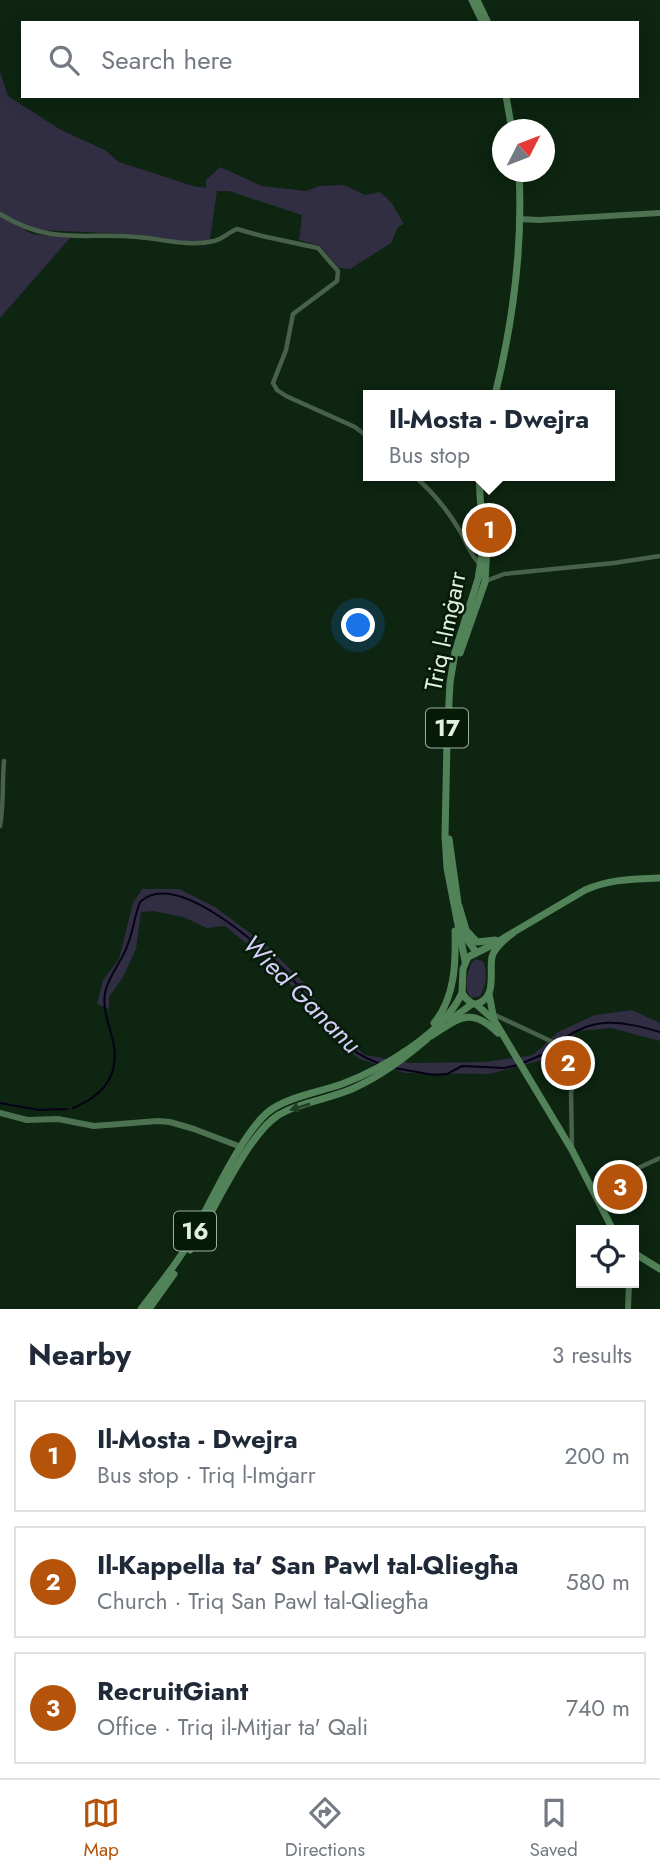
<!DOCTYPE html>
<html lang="en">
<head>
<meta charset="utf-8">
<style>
  body { margin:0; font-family:Jost,sans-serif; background:#f6f6f7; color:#1f2937 }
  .controls { position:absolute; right:21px; bottom:21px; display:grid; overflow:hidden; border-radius:0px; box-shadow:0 4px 18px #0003 }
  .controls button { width:63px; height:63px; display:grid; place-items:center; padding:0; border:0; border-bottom:2px solid #e0e1e3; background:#fff; color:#1f2937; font:35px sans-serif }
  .compass { position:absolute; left:492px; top:119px; width:63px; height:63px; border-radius:50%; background:#fff; box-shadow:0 4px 18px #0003; rotate:48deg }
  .you { position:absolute; left:359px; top:626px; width:24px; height:24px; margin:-18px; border:5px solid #fff; border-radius:50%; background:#1a73e8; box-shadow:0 0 0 10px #1a73e833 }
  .badge { display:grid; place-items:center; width:46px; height:46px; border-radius:50%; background:#b45309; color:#fff; font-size:23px; font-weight:700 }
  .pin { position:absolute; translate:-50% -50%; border:4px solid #fff; box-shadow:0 2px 7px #0006 }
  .popup { position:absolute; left:363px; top:390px; width:252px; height:91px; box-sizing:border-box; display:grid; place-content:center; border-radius:0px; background:#fff; filter:drop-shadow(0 2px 5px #0005); font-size:23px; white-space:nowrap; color:#747a83 }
  .popup b { font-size:26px; color:#1f2937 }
  .popup::after { content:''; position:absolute; left:50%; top:100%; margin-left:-14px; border:14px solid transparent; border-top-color:#fff }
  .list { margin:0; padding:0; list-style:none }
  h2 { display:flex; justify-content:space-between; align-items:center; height:91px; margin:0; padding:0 28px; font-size:30px }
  h2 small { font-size:23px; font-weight:400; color:#747a83 }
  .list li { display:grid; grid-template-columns:46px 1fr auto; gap:21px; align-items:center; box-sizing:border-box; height:112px; margin:0 14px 14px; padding:0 14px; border:2px solid #e0e1e3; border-radius:0px }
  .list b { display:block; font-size:26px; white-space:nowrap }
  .list p { margin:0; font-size:23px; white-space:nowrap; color:#747a83 }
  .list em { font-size:23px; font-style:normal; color:#747a83 }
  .icon { flex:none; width:38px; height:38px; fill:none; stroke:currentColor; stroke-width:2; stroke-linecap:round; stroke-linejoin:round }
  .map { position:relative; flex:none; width:660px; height:1309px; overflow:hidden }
  .search { position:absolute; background:#fff; box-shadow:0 4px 18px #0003; left:21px; right:21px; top:21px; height:77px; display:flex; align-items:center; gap:18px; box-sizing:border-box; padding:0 24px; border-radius:0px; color:#747a83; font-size:26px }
  .sheet { height:469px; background:#fff }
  nav { display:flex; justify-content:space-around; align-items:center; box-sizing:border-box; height:98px; border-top:2px solid #e0e1e3; background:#fff; font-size:19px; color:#747a83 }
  nav a { display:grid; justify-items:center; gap:4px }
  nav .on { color:#b45309 }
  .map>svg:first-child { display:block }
  .green { fill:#312d43 }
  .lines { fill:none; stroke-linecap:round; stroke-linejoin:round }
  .stream { stroke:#070217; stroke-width:2 }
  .street { stroke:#48614a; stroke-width:4.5 }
  .secondary { stroke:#4d7251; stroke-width:6 }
  .primary { stroke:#528358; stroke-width:7 }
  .oneway { fill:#203f24 }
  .labels { text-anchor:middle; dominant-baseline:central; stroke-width:5; stroke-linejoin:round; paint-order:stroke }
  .shield { fill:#051b08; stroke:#9fb0a1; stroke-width:2 }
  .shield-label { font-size:23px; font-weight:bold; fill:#e1f0e2 }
  .street-label { font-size:24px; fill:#e1f0e2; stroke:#051b08 }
  .water-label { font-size:26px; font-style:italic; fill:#d6cdfb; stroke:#051b08 }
</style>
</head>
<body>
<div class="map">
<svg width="660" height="1309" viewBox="0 0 660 1309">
  <rect width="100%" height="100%" fill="#0d2511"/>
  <g class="green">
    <path d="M 0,72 L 8,96 L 61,130 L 105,150 L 119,162 L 193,186 L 206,188 L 206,180 L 220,167 L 262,186 L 306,191 L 320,186 L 344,185 L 365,195 L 380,192 L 391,202 L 404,224 L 398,227 L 391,243 L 350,269 L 339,268 L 320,246 L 299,240 L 302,215 L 229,191 L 217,191 L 210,239 L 185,243 L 133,234 L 36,230 L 12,220 L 0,212 Z"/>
    <path d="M 0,216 L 32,234 L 70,238 L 0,318 Z"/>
    <path d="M 142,889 L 179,889 L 215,907 L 266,945 L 308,987 L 328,1022 L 365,1055 L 410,1063 L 485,1062 L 533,1055 L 558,1032 L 595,1015 L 632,1010 L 660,1023 L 660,1041 L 611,1028 L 577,1031 L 551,1058 L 489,1074 L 405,1073 L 360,1059 L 338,1044 L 277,968 L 225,926 L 207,928 L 183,917 L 153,911 L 141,912 L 136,949 L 123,977 L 109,997 L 109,1009 L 97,1004 L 103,980 L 119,959 L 133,903 Z"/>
    <path d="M 475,959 L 483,961 C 488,972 486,986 480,996 L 471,998 C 463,987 467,973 472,962 Z"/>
  </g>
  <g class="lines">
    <g class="stream">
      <path d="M 559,1042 C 595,1015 620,1021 660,1032"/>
      <path d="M 523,1063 L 546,1053 L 555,1046"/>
      <path d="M 394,1068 L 434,1075 L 447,1074 L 462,1066 L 504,1068 L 518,1065"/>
      <path d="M 0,1103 L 39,1110 L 67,1109"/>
      <path d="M 73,1108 C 100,1097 119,1078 114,1046 C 111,1028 102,1012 105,993 C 108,977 120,964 126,949 C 133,934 134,917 140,902 C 176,868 263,948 288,974 C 307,994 319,1019 338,1038 C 350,1050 362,1057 378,1063"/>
    </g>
    <g class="street">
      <path d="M 0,214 C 52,246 82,232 138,237 C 163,239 188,247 214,241 C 223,239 229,232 237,229 L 262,236 L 318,248 L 338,271 L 337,281 L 293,314 L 286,350 L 273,383 L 277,390 L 286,396 L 355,427 L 368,437"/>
      <path d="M 414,476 C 433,492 447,509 460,531 C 467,543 470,555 480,564"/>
      <path d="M 486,581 L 504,574 L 614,563 L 660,556"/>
      <path d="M 0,826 C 4,805 2,783 4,761"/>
      <path d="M 495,1015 L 574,1052 L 577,1076 L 571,1092 L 572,1148"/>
      <path d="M 592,1189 L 660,1158"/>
    </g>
    <g class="secondary">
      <path d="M 519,219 L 539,220 L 660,213"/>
      <path d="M 0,1113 L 27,1120 L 58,1119 L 94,1126 L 158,1121 L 170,1122 L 194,1129 L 241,1147"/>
      <path d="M 628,1309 L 629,1283"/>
    </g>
    <g class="primary">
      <path d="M 472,0 L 483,23"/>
      <path d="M 477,0 L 488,23"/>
      <path d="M 506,96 L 512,130"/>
      <path d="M 495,395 C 513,322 523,247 519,172"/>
      <path d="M 460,653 L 485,582 L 487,547"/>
      <path d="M 449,839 L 458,903"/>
      <path d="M 459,906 L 466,930 L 477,942 L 495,940"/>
      <path d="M 462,925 L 466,938 L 476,952"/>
      <path d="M 514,932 C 507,938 494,947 492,957 C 489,971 497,996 479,1003 C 472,1007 466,999 462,993 L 463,969 L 468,957 L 492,945 L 585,890 C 610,879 634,879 660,878"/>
      <path d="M 465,961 L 447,868 L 445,836 L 447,741 L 450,683 L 455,652 L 478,579 L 483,548 L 479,476"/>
      <path d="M 489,994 L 494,1020"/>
      <path d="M 477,1005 L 494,1020 L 572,1150 L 613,1230"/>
      <path d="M 450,1020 L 472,1004"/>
      <path d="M 434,1023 C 455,998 456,962 455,931"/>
      <path d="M 431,1036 C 459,1018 471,1006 498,1033"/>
      <path d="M 190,1250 C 211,1216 246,1137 277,1116 C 297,1103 329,1099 352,1089 C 381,1076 403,1059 427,1039"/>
      <path d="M 634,1253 L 660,1269"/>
      <path d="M 141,1309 C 156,1289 172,1270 185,1249 C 205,1215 242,1129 272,1109 C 292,1096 319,1092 342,1084 C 382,1069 444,1033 462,993"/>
      <path d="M 149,1309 L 174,1274"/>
    </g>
  </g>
  <defs><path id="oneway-solid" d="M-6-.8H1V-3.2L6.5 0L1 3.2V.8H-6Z" transform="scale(1.75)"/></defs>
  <use class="oneway" href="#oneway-solid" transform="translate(300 1107) rotate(163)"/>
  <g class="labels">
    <g class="shield">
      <rect x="426" y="708.5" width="42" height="39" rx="5"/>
      <rect x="174" y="1211.5" width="42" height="39" rx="5"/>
    </g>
    <g class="shield-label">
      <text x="447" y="728">17</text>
      <text x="195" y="1231">16</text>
    </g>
    <g class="street-label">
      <text transform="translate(445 631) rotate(-78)">Triq l-Imġarr</text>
    </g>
    <g class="water-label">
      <text transform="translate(302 994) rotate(45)">Wied Gananu</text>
    </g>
  </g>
</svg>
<div class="controls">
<button><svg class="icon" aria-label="locate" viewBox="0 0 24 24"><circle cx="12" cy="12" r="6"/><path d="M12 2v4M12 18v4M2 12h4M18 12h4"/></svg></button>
</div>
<svg class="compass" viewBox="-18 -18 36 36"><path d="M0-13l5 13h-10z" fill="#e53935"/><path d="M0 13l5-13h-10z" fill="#747a83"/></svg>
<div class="you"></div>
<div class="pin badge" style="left:489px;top:530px">1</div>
<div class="popup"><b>Il-Mosta - Dwejra</b>Bus stop</div>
<div class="pin badge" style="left:568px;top:1063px">2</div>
<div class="pin badge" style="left:620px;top:1187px">3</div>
<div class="search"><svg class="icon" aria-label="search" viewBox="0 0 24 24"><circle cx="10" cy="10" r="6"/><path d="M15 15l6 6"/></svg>Search here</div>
</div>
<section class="sheet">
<h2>Nearby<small>3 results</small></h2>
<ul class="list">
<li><span class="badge">1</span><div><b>Il-Mosta - Dwejra</b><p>Bus stop · Triq l-Imġarr</p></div><em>200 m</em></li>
<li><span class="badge">2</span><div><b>Il-Kappella ta' San Pawl tal-Qliegħa</b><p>Church · Triq San Pawl tal-Qliegħa</p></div><em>580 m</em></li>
<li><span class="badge">3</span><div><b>RecruitGiant</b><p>Office · Triq il-Mitjar ta' Qali</p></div><em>740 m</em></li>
</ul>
</section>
<nav>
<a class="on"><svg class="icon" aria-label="map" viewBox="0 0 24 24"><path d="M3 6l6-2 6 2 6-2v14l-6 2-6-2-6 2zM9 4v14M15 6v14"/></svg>Map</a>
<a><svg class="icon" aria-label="directions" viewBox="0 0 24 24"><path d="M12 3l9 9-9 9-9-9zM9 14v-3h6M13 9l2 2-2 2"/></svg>Directions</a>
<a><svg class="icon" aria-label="saved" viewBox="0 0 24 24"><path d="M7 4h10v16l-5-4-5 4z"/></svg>Saved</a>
</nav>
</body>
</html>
